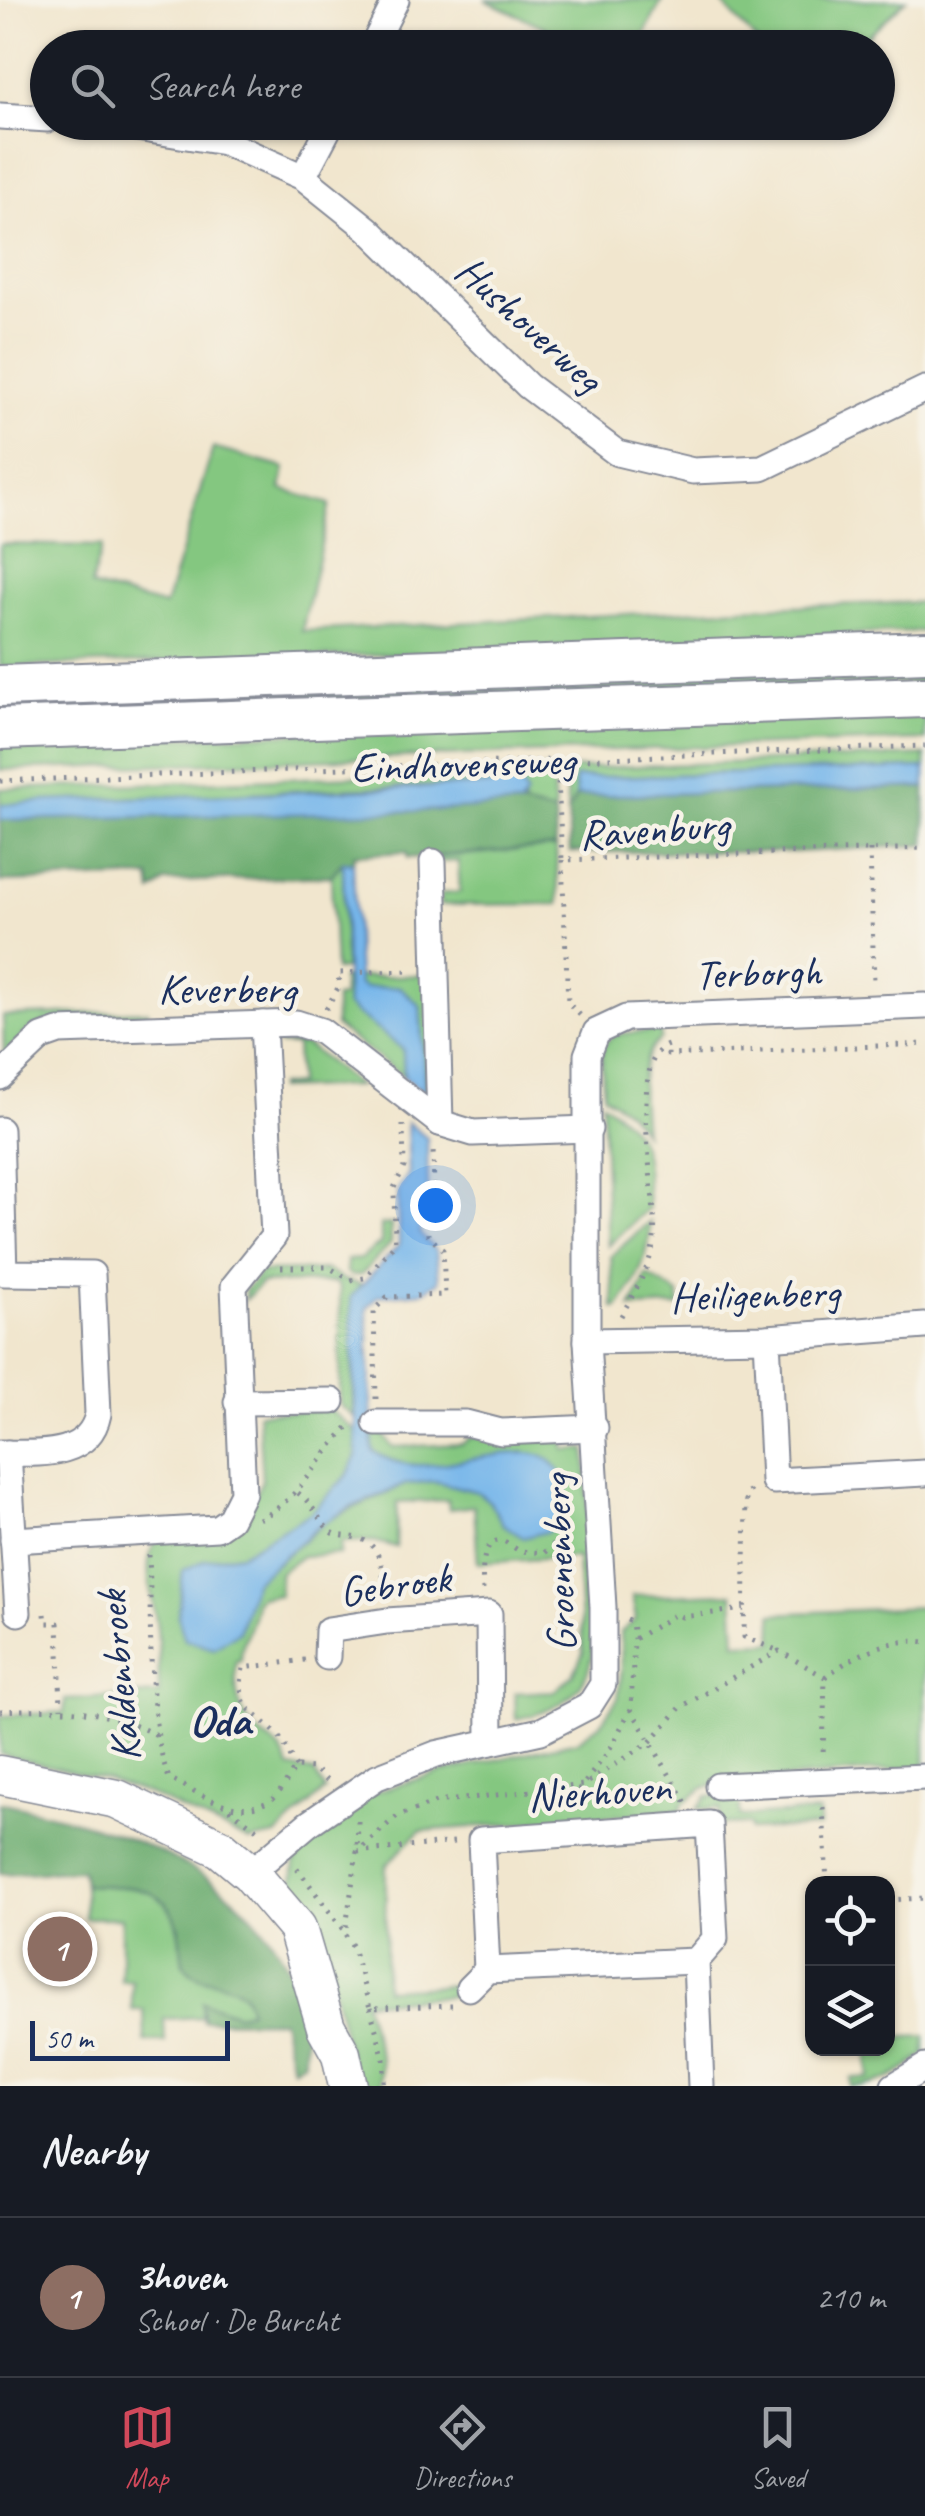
<!DOCTYPE html>
<html lang="en">
<head>
<meta charset="utf-8">
<style>
  body { margin:0; font-family:Caveat,sans-serif; background:#20242c; color:#f1f3f6 }
  .controls { position:absolute; right:30px; bottom:30px; display:grid; overflow:hidden; border-radius:20px; box-shadow:0 2px 8px #0004 }
  .controls button { width:90px; height:90px; display:grid; place-items:center; padding:0; border:0; border-bottom:2px solid #363941; background:#171b24; color:#f1f3f6; font:50px sans-serif }
  .scale { position:absolute; left:30px; bottom:25px; width:200px; box-sizing:border-box; padding-left:10px; border:5px solid #1b2f5e; border-top:0; font-size:28px; line-height:35px; white-space:nowrap; color:#1b2f5e; -webkit-text-stroke:8px #f7f3e8; paint-order:stroke }
  .you { position:absolute; left:435px; top:1205px; width:35px; height:35px; margin:-25px; border:8px solid #fff; border-radius:50%; background:#1a73e8; box-shadow:0 0 0 15px #1a73e833 }
  .badge { display:grid; place-items:center; width:65px; height:65px; border-radius:50%; background:#d1495b; color:#fff; font-size:32px; font-weight:700 }
  .pin { position:absolute; translate:-50% -50%; border:5px solid #fff; box-shadow:0 2px 10px #0006 }
  .list { margin:0; padding:0; list-style:none }
  h2 { display:flex; justify-content:space-between; align-items:center; height:130px; margin:0; padding:0 40px; font-size:42px }
  h2 small { font-size:32px; font-weight:400; color:#9ea1a6 }
  .list li { display:grid; grid-template-columns:65px 1fr auto; gap:30px; align-items:center; box-sizing:border-box; height:160px; padding:0 40px; border-top:2px solid #363941 }
  .list b { display:block; font-size:38px; white-space:nowrap }
  .list p { margin:0; font-size:32px; white-space:nowrap; color:#9ea1a6 }
  .list em { font-size:32px; font-style:normal; color:#9ea1a6 }
  .icon { flex:none; width:55px; height:55px; fill:none; stroke:currentColor; stroke-width:2; stroke-linecap:round; stroke-linejoin:round }
  .map { position:relative; flex:none; width:925px; height:2086px; overflow:hidden }
  .search { position:absolute; background:#171b24; box-shadow:0 2px 8px #0004; left:30px; right:30px; top:30px; height:110px; display:flex; align-items:center; gap:25px; box-sizing:border-box; padding:0 35px; border-radius:55px; color:#9ea1a6; font-size:38px }
  .sheet { height:290px; background:#171b24 }
  nav { display:flex; justify-content:space-around; align-items:center; box-sizing:border-box; height:140px; border-top:2px solid #363941; background:#171b24; font-size:28px; color:#9ea1a6 }
  nav a { display:grid; justify-items:center; gap:5px }
  nav .on { color:#d1495b }
  .map>svg:first-child { display:block }
  .green { fill:#84c780; stroke:#507b6f; stroke-width:2.5 }
  .forest { fill:#6bac6e; stroke:#436e66; stroke-width:2.5 }
  .water { fill:#76b6ea; stroke:#4872a4; stroke-width:2.5 }
  .lines { fill:none; stroke-linecap:round; stroke-linejoin:round }
  .street-casing { stroke:#868a96; stroke-width:29 }
  .secondary-casing { stroke:#868a96; stroke-width:41 }
  .primary-casing { stroke:#868a96; stroke-width:44 }
  .path { stroke:#868a96; stroke-width:5; stroke-dasharray:2.5 8; stroke-linecap:butt }
  .street { stroke:#fff; stroke-width:25 }
  .secondary { stroke:#fff; stroke-width:38 }
  .primary { stroke:#fff; stroke-width:40 }
  .labels { text-anchor:middle; dominant-baseline:central; stroke-width:9; stroke-linejoin:round; paint-order:stroke }
  .street-label { font-size:42px; fill:#1b2f5e; stroke:#f7f3e8 }
  .neighbourhood-label { font-size:45px; font-weight:bold; fill:#1b2f5e; stroke:#f7f3e8 }
</style>
</head>
<body>
<div class="map">
<svg width="925" height="2086" viewBox="0 0 925 2086">
  <rect width="100%" height="100%" fill="#f7f3e8"/>
  <filter id="ink" filterUnits="userSpaceOnUse"><feTurbulence type="fractalNoise" baseFrequency=".01" numOctaves="2"/><feDisplacementMap in="SourceGraphic" scale="20" xChannelSelector="R" yChannelSelector="G"/><feConvolveMatrix kernelMatrix="1 2 1 2 8 2 1 2 1" color-interpolation-filters="sRGB"/></filter>
  <filter id="wash" filterUnits="userSpaceOnUse"><feTurbulence type="fractalNoise" baseFrequency=".0048" numOctaves="4" result="noise"/><feDisplacementMap in="SourceGraphic" scale="40" xChannelSelector="R" yChannelSelector="G"/><feGaussianBlur stdDeviation="2.25" result="paint"/><feColorMatrix in="noise" values="0 0 0 0 0 0 0 0 0 0 0 0 0 0 0 0 0 1.4 0 .05"/><feComposite in="paint" operator="in"/></filter>
  <g filter="url(#wash)">
    <rect width="100%" height="100%" fill="#f1e6ce"/>
    <g class="green">
      <path d="M 485,0 L 662,0 L 638,47 L 587,47 Z"/>
      <path d="M 719,0 L 906,0 L 855,48 L 762,47 Z"/>
      <path d="M 213,448 L 285,468 L 281,489 L 330,504 L 302,631 L 761,607 L 925,602 L 925,631 L 403,654 L 0,667 L 0,544 L 102,546 L 91,586 L 165,606 Z"/>
      <path d="M 925,663 L 925,682 L 0,716 L 0,698 Z"/>
      <path d="M 925,710 L 925,740 L 0,770 L 0,744 Z"/>
      <path d="M 925,755 L 925,768 L 576,778 L 576,796 L 568,812 L 564,769 Z"/>
      <path d="M 552,769 L 555,813 L 520,805 L 524,801 L 520,784 L 337,789 L 0,805 L 0,789 Z"/>
      <path d="M 556,847 L 559,904 L 440,905 L 440,894 L 460,892 L 458,861 L 438,862 L 438,857 Z"/>
      <path d="M 343,862 L 345,969 L 335,970 L 331,876 Z"/>
      <path d="M 430,975 L 435,1090 L 425,1093 L 420,1006 L 400,987 L 365,988 L 358,984 L 357,977 Z"/>
      <path d="M 342,978 L 346,978 L 347,1006 L 404,1049 L 404,1077 L 335,1026 L 335,998 L 343,997 Z"/>
      <path d="M 148,1011 L 148,1016 L 45,1022 L 28,1031 L 4,1056 L 3,1016 Z"/>
      <path d="M 660,1031 L 661,1039 C 634,1057 642,1105 644,1133 L 628,1112 L 604,1095 C 599,1035 598,1033 660,1031 Z"/>
      <path d="M 295,1043 L 308,1046 L 358,1086 L 278,1089 L 278,1086 L 298,1084 L 296,1045 L 277,1044 Z"/>
      <path d="M 602,1102 C 651,1135 645,1154 648,1208 L 608,1246 Z"/>
      <path d="M 650,1221 C 651,1255 637,1281 618,1308 L 614,1308 L 611,1256 Z"/>
      <path d="M 391,1224 L 391,1243 L 361,1275 L 352,1276 L 347,1273 L 347,1260 L 360,1259 L 381,1243 L 381,1225 Z"/>
      <path d="M 327,1270 L 344,1280 L 363,1285 L 351,1297 L 354,1417 L 340,1405 L 340,1289 L 336,1282 L 261,1283 L 245,1300 L 245,1290 L 261,1272 Z"/>
      <path d="M 647,1275 L 679,1294 L 679,1306 L 631,1308 Z"/>
      <path d="M 330,1410 L 356,1431 L 357,1455 L 347,1476 L 311,1513 L 241,1554 L 205,1560 L 239,1631 L 254,1582 L 328,1520 L 406,1484 L 434,1481 L 478,1492 L 490,1502 L 503,1524 L 525,1452 C 479,1460 414,1479 373,1451 L 372,1430 L 382,1432 L 392,1447 L 462,1444 L 471,1437 L 565,1441 L 565,1450 L 586,1449 L 592,1651 C 589,1694 555,1712 516,1719 L 515,1693 L 554,1691 L 573,1675 L 583,1653 L 577,1557 L 478,1563 L 474,1506 L 449,1509 L 448,1500 L 397,1503 L 396,1547 L 374,1541 L 341,1542 L 340,1554 L 302,1556 L 279,1573 L 280,1595 L 260,1597 L 256,1601 C 255,1625 241,1637 241,1660 L 236,1661 C 235,1684 235,1706 251,1725 C 265,1742 282,1741 289,1768 L 314,1772 L 325,1790 L 276,1836 L 250,1841 L 148,1794 L 106,1780 L 0,1754 L 0,1716 L 64,1712 L 65,1700 L 159,1694 C 158,1670 160,1644 156,1620 C 152,1596 141,1563 156,1541 L 241,1524 L 262,1480 L 258,1413 Z"/>
      <path d="M 733,1593 L 736,1643 L 774,1642 L 772,1614 L 925,1607 L 925,1767 L 719,1784 L 704,1788 L 682,1804 L 681,1811 L 420,1831 L 386,1866 L 385,1989 L 462,1985 L 462,1995 L 364,2002 L 380,2057 L 381,2086 L 356,2086 L 323,1945 L 293,1882 L 295,1861 L 305,1848 L 349,1809 L 375,1792 L 438,1773 L 577,1741 L 600,1724 L 618,1698 L 622,1669 L 621,1632 L 636,1619 L 632,1596 Z"/>
      <path d="M 739,1793 L 740,1816 L 819,1812 L 819,1827 L 750,1830 L 749,1824 L 720,1825 L 720,1808 L 697,1809 L 707,1796 Z"/>
      <path d="M 84,1885 C 155,1888 176,1886 183,1964 C 206,1975 247,1983 250,2010 L 238,2014 L 203,2002 L 201,2017 L 164,2019 L 165,2042 L 145,2042 L 144,2010 L 132,2010 L 132,1980 L 121,1981 L 121,1918 L 85,1918 Z"/>
      <path d="M 925,2036 L 925,2054 C 901,2074 883,2086 851,2086 L 851,2078 L 869,2078 L 868,2049 L 888,2048 L 888,2038 Z"/>
    </g>
    <g class="forest">
      <path d="M 925,787 L 925,845 L 797,852 L 570,852 L 568,812 L 576,796 Z"/>
      <path d="M 520,805 L 555,813 L 556,847 L 408,858 L 406,852 L 354,855 L 353,863 L 342,862 L 331,876 L 165,882 L 152,892 L 150,877 L 0,882 L 0,820 Z"/>
      <path d="M 0,1802 C 119,1829 260,1868 301,2000 C 307,2018 304,2042 304,2061 L 292,2068 L 282,2020 L 203,2021 L 202,2002 L 238,2014 L 249,2010 C 246,1975 207,1988 188,1970 C 180,1962 182,1950 181,1940 C 174,1882 130,1887 84,1885 L 82,1870 L 0,1874 Z"/>
    </g>
    <g class="water">
      <path d="M 925,768 L 925,787 L 576,796 L 575,778 Z"/>
      <path d="M 520,784 L 526,794 L 520,805 L 420,811 L 0,820 L 0,805 L 46,801 Z"/>
      <path d="M 343,862 L 353,863 L 358,984 L 365,988 L 400,987 L 420,1006 L 425,1093 L 404,1077 L 403,1049 L 347,1006 Z"/>
      <path d="M 407,1122 L 427,1138 L 428,1188 L 419,1199 L 420,1234 L 436,1251 L 439,1281 L 422,1292 L 378,1296 L 367,1308 L 373,1451 C 419,1483 474,1451 524,1453 C 553,1453 570,1476 565,1505 C 564,1513 555,1523 549,1531 L 523,1538 L 503,1524 L 490,1502 L 478,1492 L 434,1481 L 406,1484 L 351,1507 L 319,1526 L 254,1582 L 239,1631 L 214,1648 L 185,1639 L 178,1616 L 183,1570 L 205,1560 L 241,1554 L 311,1513 L 347,1476 L 357,1456 L 351,1297 L 399,1245 L 398,1190 L 409,1173 Z"/>
    </g>
  </g>
  <g filter="url(#ink)">
    <g class="lines">
      <defs>
        <g id="street">
          <path d="M 372,48 L 396,0"/>
          <path d="M 0,116 L 48,119"/>
          <path d="M 99,122 L 224,142 L 303,177 L 368,229 L 528,386 L 617,453 L 693,471 L 762,468 L 925,389"/>
          <path d="M 303,177 L 332,122"/>
          <path d="M 433,862 L 440,1123"/>
          <path d="M 0,1077 L 42,1037 L 59,1031 L 296,1023 L 321,1031 L 440,1123 L 473,1133 L 589,1129"/>
          <path d="M 0,1130 L 4,1273 L 92,1274 L 98,1414 C 89,1459 36,1453 0,1453"/>
          <path d="M 767,1338 L 774,1481 L 925,1473"/>
          <path d="M 587,1341 L 767,1338 L 925,1326"/>
          <path d="M 237,1402 L 332,1401"/>
          <path d="M 376,1423 L 466,1423 L 501,1432 L 595,1428"/>
          <path d="M 8,1453 L 18,1613"/>
          <path d="M 13,1540 L 217,1528 L 230,1519 L 243,1493 L 234,1286 L 274,1236 L 263,1024"/>
          <path d="M 327,1657 L 328,1630 L 387,1621 L 489,1614 L 490,1742"/>
          <path d="M 718,1786 L 925,1777"/>
          <path d="M 250,1873 L 308,1824 L 377,1777 L 436,1754 L 541,1731 L 589,1706 L 603,1684 L 603,1607 L 587,1341 L 587,1055 L 596,1032 L 626,1018 L 925,1006"/>
          <path d="M 487,1970 L 481,1840 L 709,1824 L 715,1939 L 696,1961 L 701,2086"/>
          <path d="M 469,1988 L 487,1970 L 696,1961"/>
          <path d="M 894,2086 L 925,2067"/>
        </g>
        <path id="secondary" d="M 0,1775 L 117,1799 L 220,1848 L 250,1873 L 297,1928 L 326,2027 L 341,2054 L 348,2086"/>
        <g id="primary">
          <path d="M 0,686 L 925,652"/>
          <path d="M 0,729 L 925,697"/>
        </g>
      </defs>
      <use href="#street" class="street-casing"/>
      <use href="#secondary" class="secondary-casing"/>
      <use href="#primary" class="primary-casing"/>
      <g class="path">
        <path d="M 557,761 L 562,860"/>
        <path d="M 0,781 L 925,746"/>
        <path d="M 870,850 L 874,982"/>
        <path d="M 326,1009 L 339,986 L 338,973 L 413,971"/>
        <path d="M 580,1015 L 568,1003 L 562,860 L 925,848"/>
        <path d="M 281,1267 L 328,1267 L 351,1280 L 364,1278 L 395,1244 L 394,1188 L 404,1167 L 403,1125"/>
        <path d="M 621,1316 C 635,1291 651,1267 654,1238 C 659,1199 625,1059 668,1045 L 668,1055 L 925,1044"/>
        <path d="M 376,1399 L 374,1310 L 387,1297 L 445,1295 L 443,1250 L 428,1235 L 426,1202 L 434,1192 L 433,1146"/>
        <path d="M 750,1490 L 746,1496 L 744,1637 L 779,1651"/>
        <path d="M 298,1493 C 313,1504 316,1516 328,1529 C 337,1538 346,1535 358,1538 C 384,1545 383,1575 385,1598"/>
        <path d="M 259,1519 C 302,1499 318,1456 351,1424"/>
        <path d="M 149,1555 C 152,1620 146,1720 169,1778 C 200,1793 238,1822 272,1799 C 282,1792 289,1776 296,1767 L 314,1768 L 328,1782"/>
        <path d="M 483,1590 C 482,1576 480,1537 503,1541 C 505,1541 516,1549 518,1550 C 525,1552 536,1552 544,1553 L 570,1529 L 575,1530"/>
        <path d="M 45,1614 L 46,1623 L 58,1623 L 61,1708"/>
        <path d="M 627,1620 L 632,1622 L 634,1639"/>
        <path d="M 825,1677 C 853,1656 888,1637 925,1642"/>
        <path d="M 631,1709 L 686,1803"/>
        <path d="M 0,1711 C 66,1708 96,1707 157,1735"/>
        <path d="M 296,1767 C 290,1757 286,1746 279,1737 C 255,1708 235,1714 243,1668 L 305,1660"/>
        <path d="M 566,1807 L 608,1752 L 631,1709 L 634,1639 L 676,1614 L 682,1617 L 744,1609"/>
        <path d="M 823,1807 L 827,1884"/>
        <path d="M 229,1809 L 261,1832"/>
        <path d="M 358,1821 L 357,1852 L 455,1842"/>
        <path d="M 297,1868 L 344,1931"/>
        <path d="M 888,1900 L 925,1898"/>
        <path d="M 452,2005 L 370,2008 L 353,1947 L 345,1934 L 357,1852 L 397,1816 L 436,1802 L 584,1785 L 650,1742 L 681,1707 L 779,1651 L 825,1677 L 823,1756"/>
        <path d="M 370,2008 L 384,2059 L 384,2086"/>
      </g>
      <use href="#street" class="street"/>
      <use href="#secondary" class="secondary"/>
      <use href="#primary" class="primary"/>
    </g>
  </g>
  <g class="labels">
    <g class="street-label">
      <text transform="translate(529 324) rotate(42)">Hushoverweg</text>
      <text transform="translate(463 764) rotate(-2)">Eindhovenseweg</text>
      <text transform="translate(654 830) rotate(-4)">Ravenburg</text>
      <text transform="translate(758 973) rotate(-2)">Terborgh</text>
      <text x="227" y="989">Keverberg</text>
      <text transform="translate(755 1295) rotate(-2)">Heiligenberg</text>
      <text transform="translate(559 1563) rotate(-92)">Groenenberg</text>
      <text transform="translate(395 1585) rotate(-8)">Gebroek</text>
      <text transform="translate(119 1676) rotate(-95)">Kaldenbroek</text>
      <text transform="translate(599 1792) rotate(-4)">Nierhoven</text>
    </g>
    <g class="neighbourhood-label">
      <text x="220" y="1720">Oda</text>
    </g>
  </g>
</svg>
<div class="controls">
<button><svg class="icon" aria-label="locate" viewBox="0 0 24 24"><circle cx="12" cy="12" r="6"/><path d="M12 2v4M12 18v4M2 12h4M18 12h4"/></svg></button>
<button><svg class="icon" aria-label="layers" viewBox="0 0 24 24"><path d="M12 4l9 5-9 5-9-5zM3 14l9 5 9-5"/></svg></button>
</div>
<div class="scale">50 m</div>
<div class="you"></div>
<div class="pin badge" style="left:60px;top:1949px;background:#8d6e63">1</div>
<div class="search"><svg class="icon" aria-label="search" viewBox="0 0 24 24"><circle cx="10" cy="10" r="6"/><path d="M15 15l6 6"/></svg>Search here</div>
</div>
<section class="sheet">
<h2>Nearby<small></small></h2>
<ul class="list">
<li><span class="badge" style="background:#8d6e63">1</span><div><b>3hoven</b><p>School · De Burcht</p></div><em>210 m</em></li>
</ul>
</section>
<nav>
<a class="on"><svg class="icon" aria-label="map" viewBox="0 0 24 24"><path d="M3 6l6-2 6 2 6-2v14l-6 2-6-2-6 2zM9 4v14M15 6v14"/></svg>Map</a>
<a><svg class="icon" aria-label="directions" viewBox="0 0 24 24"><path d="M12 3l9 9-9 9-9-9zM9 14v-3h6M13 9l2 2-2 2"/></svg>Directions</a>
<a><svg class="icon" aria-label="saved" viewBox="0 0 24 24"><path d="M7 4h10v16l-5-4-5 4z"/></svg>Saved</a>
</nav>
</body>
</html>
